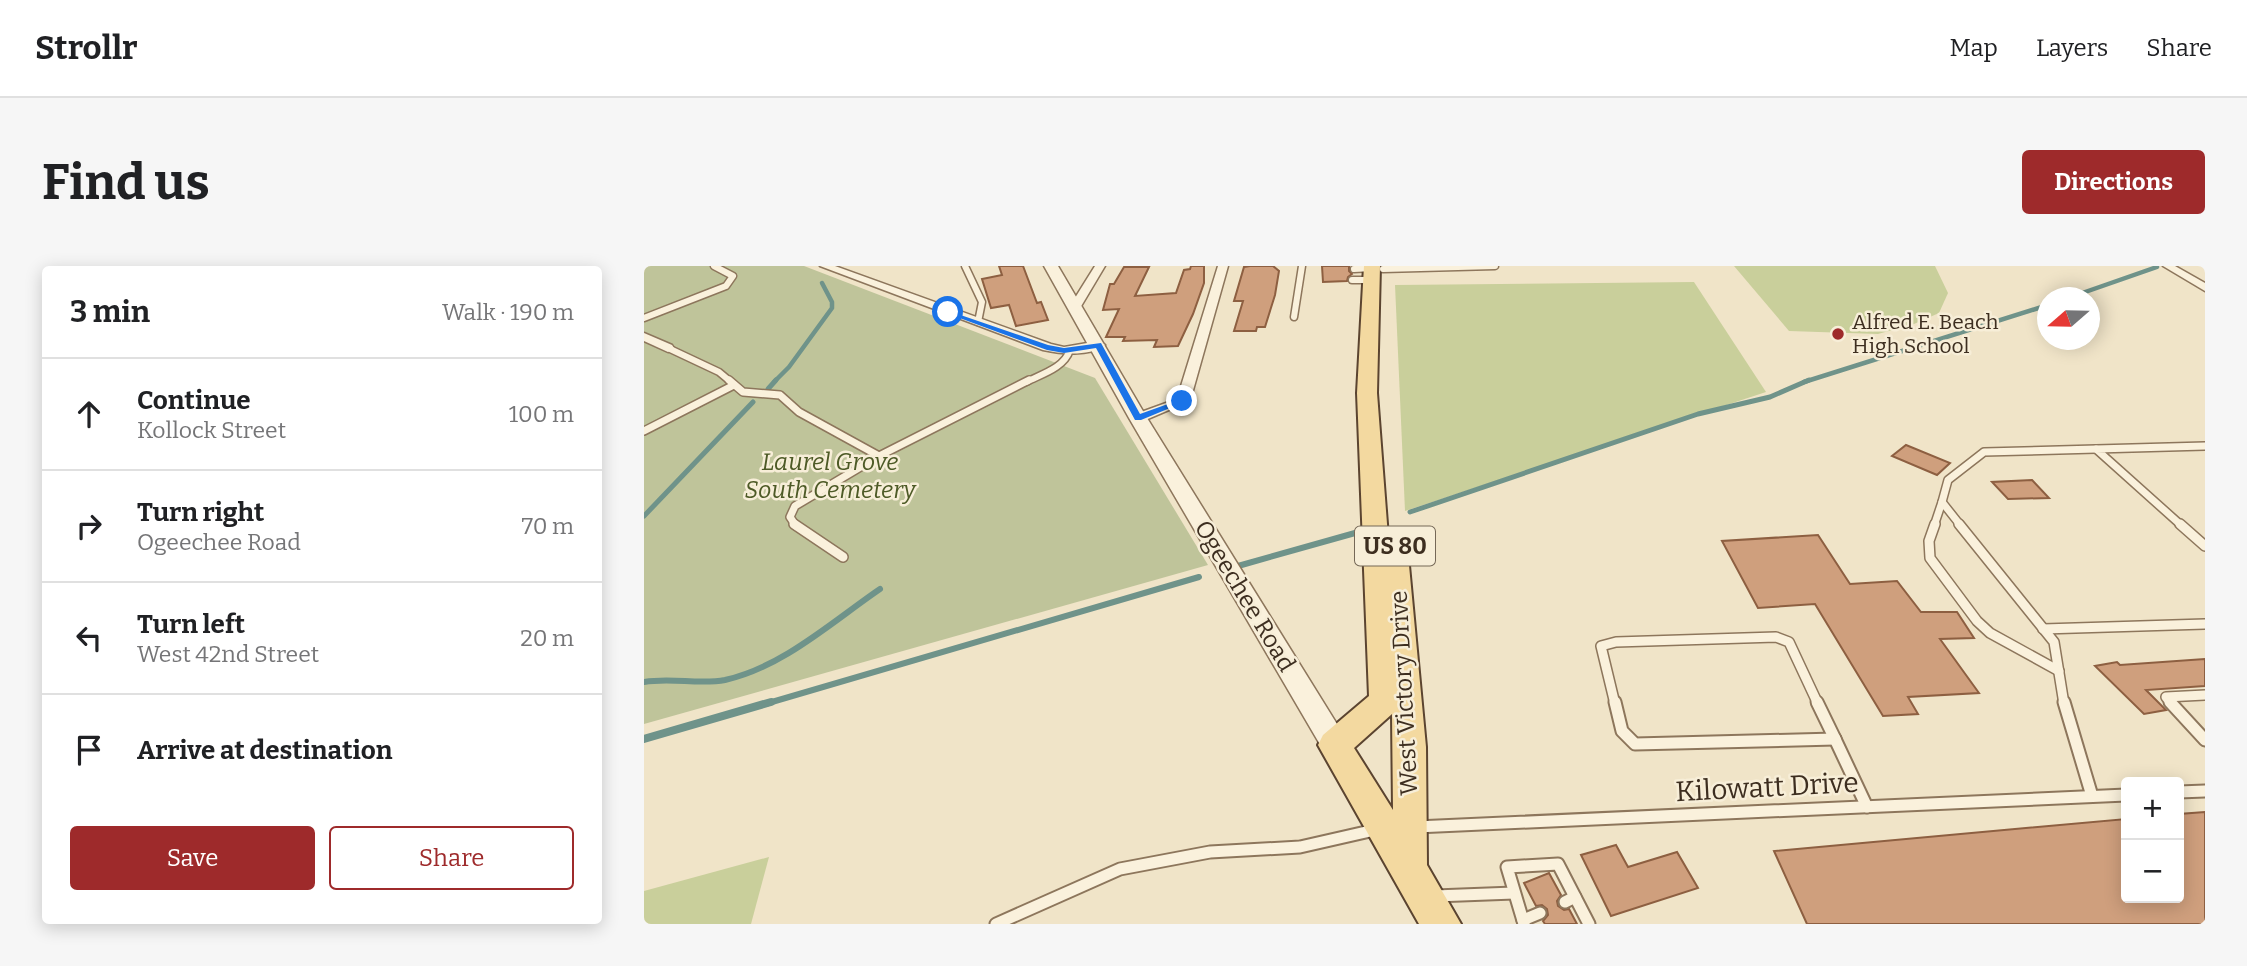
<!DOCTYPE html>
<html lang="en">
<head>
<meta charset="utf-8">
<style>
  body { margin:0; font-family:Bitter,serif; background:#f6f6f6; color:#202124 }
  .controls { position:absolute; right:21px; bottom:21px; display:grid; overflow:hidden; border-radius:7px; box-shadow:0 4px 18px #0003 }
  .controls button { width:63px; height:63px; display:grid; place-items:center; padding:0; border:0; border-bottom:2px solid #e0e0e0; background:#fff; color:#202124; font:35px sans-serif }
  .compass { position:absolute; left:1393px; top:21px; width:63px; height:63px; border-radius:50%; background:#fff; box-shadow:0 4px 18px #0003; rotate:250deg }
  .stop { position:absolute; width:21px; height:21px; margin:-16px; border:5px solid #1a73e8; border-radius:50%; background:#fff }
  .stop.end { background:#1a73e8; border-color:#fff; box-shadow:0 2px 7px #0008 }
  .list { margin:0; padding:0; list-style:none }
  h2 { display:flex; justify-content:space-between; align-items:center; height:91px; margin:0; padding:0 28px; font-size:30px }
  h2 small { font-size:23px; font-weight:400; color:#757577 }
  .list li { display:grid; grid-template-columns:46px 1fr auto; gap:21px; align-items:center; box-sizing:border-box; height:112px; padding:0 28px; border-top:2px solid #e0e0e0 }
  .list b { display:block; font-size:26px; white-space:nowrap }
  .list p { margin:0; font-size:23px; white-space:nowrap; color:#757577 }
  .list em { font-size:23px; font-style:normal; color:#757577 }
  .actions { display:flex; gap:14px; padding:21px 28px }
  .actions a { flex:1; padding:16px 0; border:2px solid #9e2a2b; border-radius:7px; text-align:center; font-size:24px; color:#9e2a2b }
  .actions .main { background:#9e2a2b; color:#fff }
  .icon { flex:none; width:38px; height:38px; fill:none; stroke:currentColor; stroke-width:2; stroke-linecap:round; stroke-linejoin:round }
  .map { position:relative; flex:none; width:1561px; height:658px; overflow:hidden; border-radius:7px }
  header { display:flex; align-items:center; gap:42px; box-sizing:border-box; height:98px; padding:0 35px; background:#fff; border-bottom:2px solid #e0e0e0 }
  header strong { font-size:33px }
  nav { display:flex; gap:38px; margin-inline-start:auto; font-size:24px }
  .intro { display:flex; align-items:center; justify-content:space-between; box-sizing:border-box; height:168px; padding:0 42px }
  h1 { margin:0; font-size:49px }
  .button { padding:18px 32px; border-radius:7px; background:#9e2a2b; color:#fff; font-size:24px; font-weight:700 }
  main { display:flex; gap:42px; padding:0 42px }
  aside { flex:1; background:#fff; border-radius:7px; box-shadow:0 4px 18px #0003 }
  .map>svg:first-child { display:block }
  .green { fill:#c9cf9b }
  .cemetery { fill:#bfc49a }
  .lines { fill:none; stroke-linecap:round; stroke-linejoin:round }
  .stream-far3 { stroke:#6f938a; stroke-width:4.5 }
  .stream-far2 { stroke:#6f938a; stroke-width:5 }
  .stream-far1 { stroke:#6f938a; stroke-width:6 }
  .stream { stroke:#6f938a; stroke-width:8 }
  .building { fill:#cf9f7d; stroke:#8d5f41; stroke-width:2 }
  .service-far3-casing { stroke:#8d765c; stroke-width:9 }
  .service-far2-casing { stroke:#8d765c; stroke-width:10 }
  .service-far1-casing { stroke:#8d765c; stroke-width:12 }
  .service-casing { stroke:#8d765c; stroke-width:15 }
  .minor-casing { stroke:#8d765c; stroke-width:3 }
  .tertiary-casing { stroke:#8d765c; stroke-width:3 }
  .primary-casing { stroke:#5b4430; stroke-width:4 }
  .service-far3 { stroke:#faf1dc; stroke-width:6 }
  .service-far2 { stroke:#faf1dc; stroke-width:7 }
  .service-far1 { stroke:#faf1dc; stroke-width:9 }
  .service { stroke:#faf1dc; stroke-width:11 }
  .minor { fill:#faf1dc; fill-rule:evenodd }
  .tertiary { fill:#faf1dc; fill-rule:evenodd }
  .primary { fill:#f3d9a0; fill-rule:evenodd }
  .route { fill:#1a73e8 }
  .poi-dot { fill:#9e2a2b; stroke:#f7eed8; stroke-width:2.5 }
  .labels { text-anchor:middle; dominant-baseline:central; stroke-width:5; stroke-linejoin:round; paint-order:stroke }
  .far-poi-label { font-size:21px; fill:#3d2e20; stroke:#f7eed8; text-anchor:start }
  .shield { fill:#f7eed8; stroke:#756857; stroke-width:2 }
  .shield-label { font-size:23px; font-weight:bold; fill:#3d2e20 }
  .park-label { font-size:24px; font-style:italic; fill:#4d5a26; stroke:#f7eed8 }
  .street-label { font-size:24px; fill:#3d2e20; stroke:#f7eed8 }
  .near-street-label { font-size:28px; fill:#3d2e20; stroke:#f7eed8 }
</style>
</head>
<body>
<header>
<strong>Strollr</strong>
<nav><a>Map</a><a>Layers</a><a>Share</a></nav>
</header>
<div class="intro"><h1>Find us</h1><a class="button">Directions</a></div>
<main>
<aside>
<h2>3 min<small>Walk · 190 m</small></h2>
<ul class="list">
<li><svg class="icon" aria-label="ahead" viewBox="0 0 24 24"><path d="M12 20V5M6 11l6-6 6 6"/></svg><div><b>Continue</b><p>Kollock Street</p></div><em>100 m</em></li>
<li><svg class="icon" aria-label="right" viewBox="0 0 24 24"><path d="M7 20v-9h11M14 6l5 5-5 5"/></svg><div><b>Turn right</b><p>Ogeechee Road</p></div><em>70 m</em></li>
<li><svg class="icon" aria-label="left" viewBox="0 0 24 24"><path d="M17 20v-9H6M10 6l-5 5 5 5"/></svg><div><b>Turn left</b><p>West 42nd Street</p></div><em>20 m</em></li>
<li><svg class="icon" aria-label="arrive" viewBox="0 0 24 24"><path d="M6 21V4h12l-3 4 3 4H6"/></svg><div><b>Arrive at destination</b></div></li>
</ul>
<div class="actions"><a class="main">Save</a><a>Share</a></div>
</aside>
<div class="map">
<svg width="1561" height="658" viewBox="0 0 1561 658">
  <rect width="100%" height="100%" fill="#f0e4c8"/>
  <g class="green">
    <path d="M 1090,0 L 1291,0 L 1304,27 L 1295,47 L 1270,58 L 1234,68 L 1145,65 Z"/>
    <path d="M 1050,16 L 1122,126 L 761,245 L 751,19 Z"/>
    <path d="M 125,591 L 107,658 L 0,658 L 0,625 Z"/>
  </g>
  <path class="cemetery" d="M 0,0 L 160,0 L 451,112 L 564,299 L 0,458 Z"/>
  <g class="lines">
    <g class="stream-far3">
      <path d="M 1424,32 L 1513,1"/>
      <path d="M 130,116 L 145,101 L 188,42 L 188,36 L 178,17"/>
      <path d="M 1160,116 L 1404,39"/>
    </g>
    <g class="stream-far2">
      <path d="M 124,123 L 132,114"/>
      <path d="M 766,246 L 1054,148 L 1126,131 L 1165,114"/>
      <path d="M 0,250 L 109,136"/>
    </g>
    <g class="stream-far1">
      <path d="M 594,300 L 711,267"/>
      <path d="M 0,416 C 27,411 55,419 81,414 C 139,401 189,355 236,323"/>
      <path d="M 121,438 L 555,311"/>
    </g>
    <path class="stream" d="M 0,473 L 127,436"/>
  </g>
  <g class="building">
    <path d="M 355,0 L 379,0 L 393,37 L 397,36 L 404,54 L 372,60 L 365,39 L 347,42 L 338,13 L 358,9 Z"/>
    <path d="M 547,0 L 560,0 L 560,17 L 549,48 L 534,80 L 510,81 L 513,74 L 479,75 L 481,71 L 462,71 L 475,43 L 459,44 L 466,18 L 470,18 L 480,1 L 505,1 L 491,30 L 532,27 L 540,4 L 546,3 Z"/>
    <path d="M 606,0 L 629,0 L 635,5 L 631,29 L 621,61 L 613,61 L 612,65 L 590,65 L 599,35 L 590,35 L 600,1 Z"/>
    <path d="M 678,0 L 705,0 L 705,5 L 708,8 L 704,11 L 703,15 L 679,16 Z"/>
    <path d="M 1262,179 L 1306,197 L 1293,209 L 1248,190 Z"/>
    <path d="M 1388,214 L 1405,232 L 1364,233 L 1348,216 Z"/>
    <path d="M 1174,269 L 1206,318 L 1253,315 L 1277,346 L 1313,346 L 1330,372 L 1296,373 L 1335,427 L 1264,431 L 1274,448 L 1239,450 L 1171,338 L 1114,342 L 1078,275 Z"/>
    <path d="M 1561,393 L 1561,420 L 1502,424 L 1522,444 L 1500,448 L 1451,400 L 1473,396 L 1476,399 Z"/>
    <path d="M 1561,546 L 1561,658 L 1163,658 L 1130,585 L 1482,553 L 1482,632 L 1535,632 L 1535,548 Z"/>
    <path d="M 972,579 L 984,601 L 1033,586 L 1054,622 L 967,650 L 937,589 Z"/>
    <path d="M 905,607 L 917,629 L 913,635 L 914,640 L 920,644 L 925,643 L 933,658 L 901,658 L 899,655 L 904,649 L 903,643 L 898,639 L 892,640 L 880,617 Z"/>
  </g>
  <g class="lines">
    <defs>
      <g id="service-far3">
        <path d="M 321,0 L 338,36 L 334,56"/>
        <path d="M 710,3 L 728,2"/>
        <path d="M 739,3 L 851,0"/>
        <path d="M 708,14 L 727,14"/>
        <path d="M 650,51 L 658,0"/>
        <path d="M 0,52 L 82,20 L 89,10 L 70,0"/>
        <path d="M 24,82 L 75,106 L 87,116"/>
        <path d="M 382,116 C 398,108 420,102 426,84"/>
      </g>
      <g id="service-far2">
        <path d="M 85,114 L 99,126 L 136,129 L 155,146 L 235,190"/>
        <path d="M 0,165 L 90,119"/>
        <path d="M 152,260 L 146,251 L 151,240 L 235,190 L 385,114"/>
        <path d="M 1290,260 L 1298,236"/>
        <path d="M 1317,260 L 1298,236 L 1304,214 L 1340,186 L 1452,183"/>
        <path d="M 1538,260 L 1452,183 L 1561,180"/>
      </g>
      <g id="service-far1">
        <path d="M 150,258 L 199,291"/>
        <path d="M 1291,258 L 1285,275 L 1286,292 L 1333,355 L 1346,367 L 1415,405"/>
        <path d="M 1315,258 L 1410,376 L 1420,438"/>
        <path d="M 1536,258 L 1561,280"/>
        <path d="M 1399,363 L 1561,358"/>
        <path d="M 971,438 L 957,380 L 972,376 L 1132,371 L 1145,376 L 1174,438"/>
        <path d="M 1528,438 L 1522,431 L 1561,429"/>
      </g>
      <g id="service">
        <path d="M 971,436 L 978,465 L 991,478 L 1191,473"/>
        <path d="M 1173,436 L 1191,473"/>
        <path d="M 1420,436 L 1448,530"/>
        <path d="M 1526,436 L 1561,474"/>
        <path d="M 1191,473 L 1223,541"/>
        <path d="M 1535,526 L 1561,525"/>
        <path d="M 772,561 L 1482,529"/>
        <path d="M 791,630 L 870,627"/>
        <path d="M 921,636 L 931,631"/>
        <path d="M 879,654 L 896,647"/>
        <path d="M 352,658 L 476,603 L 566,586 L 656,581 L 735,563"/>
        <path d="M 880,658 L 863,601 L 914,598 L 945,658"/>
      </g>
      <g id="minor">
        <path d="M 176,0 L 191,0 L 407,78 L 420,81 L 455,75 L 461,79 C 445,91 417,88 399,84 Z"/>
        <path d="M 451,0 L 461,0 L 436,42 L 428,42 L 426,40 Z"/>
        <path d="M 574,0 L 584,0 L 546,135 L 499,155 L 489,155 L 489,149 L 533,133 Z"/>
        <path d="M 1519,0 L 1531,0 L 1561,17 L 1561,25 Z"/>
        <path d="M 0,67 L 28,79 L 30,82 L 24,86 L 0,75 Z"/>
      </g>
      <path id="tertiary" d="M 400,0 L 414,0 L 503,152 L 701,471 L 704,479 L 701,487 L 691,490 L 681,487 L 485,152 Z"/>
      <path id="primary" d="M 720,0 L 736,0 L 733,127 L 744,271 L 759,272 L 763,278 L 782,481 L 783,599 L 817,658 L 775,658 L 674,479 L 679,469 L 725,430 L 713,127 ZM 748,448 L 749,544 L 710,482 Z"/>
    </defs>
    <use href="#service-far3" class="service-far3-casing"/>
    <use href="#service-far2" class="service-far2-casing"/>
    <use href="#service-far1" class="service-far1-casing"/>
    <use href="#service" class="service-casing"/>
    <use href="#minor" class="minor-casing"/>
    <use href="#tertiary" class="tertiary-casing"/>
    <use href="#primary" class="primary-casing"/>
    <use href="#service-far3" class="service-far3"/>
    <use href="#service-far2" class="service-far2"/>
    <use href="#service-far1" class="service-far1"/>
    <use href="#service" class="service"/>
    <use href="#minor" class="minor"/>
    <use href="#tertiary" class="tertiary"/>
    <use href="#primary" class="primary"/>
  </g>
  <path class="route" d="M 302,44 L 404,79 L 420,82 L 457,77 L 496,148 L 535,134 L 543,135 L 497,154 L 491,154 L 452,82 L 420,87 L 403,84 L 302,47 Z"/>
  <circle class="poi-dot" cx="1194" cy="68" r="7"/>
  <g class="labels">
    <g class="far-poi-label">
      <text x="1208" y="56">Alfred E. Beach<tspan x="1208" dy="24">High School</tspan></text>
    </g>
    <rect class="shield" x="711" y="260.5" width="80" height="39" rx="5"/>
    <g class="shield-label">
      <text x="751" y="280">US 80</text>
    </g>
    <g class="park-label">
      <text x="186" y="196">Laurel Grove<tspan x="186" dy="28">South Cemetery</tspan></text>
    </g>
    <g class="street-label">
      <text transform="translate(601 330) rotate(59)">Ogeechee Road</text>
      <text transform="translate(760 427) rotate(-93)">West Victory Drive</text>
    </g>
    <g class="near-street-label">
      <text transform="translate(1123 521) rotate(-3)">Kilowatt Drive</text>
    </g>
  </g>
</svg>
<div class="controls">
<button>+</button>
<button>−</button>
</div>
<svg class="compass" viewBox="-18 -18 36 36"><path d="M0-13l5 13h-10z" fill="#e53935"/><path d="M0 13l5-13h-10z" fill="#757577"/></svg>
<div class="stop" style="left:304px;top:46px"></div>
<div class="stop end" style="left:538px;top:135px"></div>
</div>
</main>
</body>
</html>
